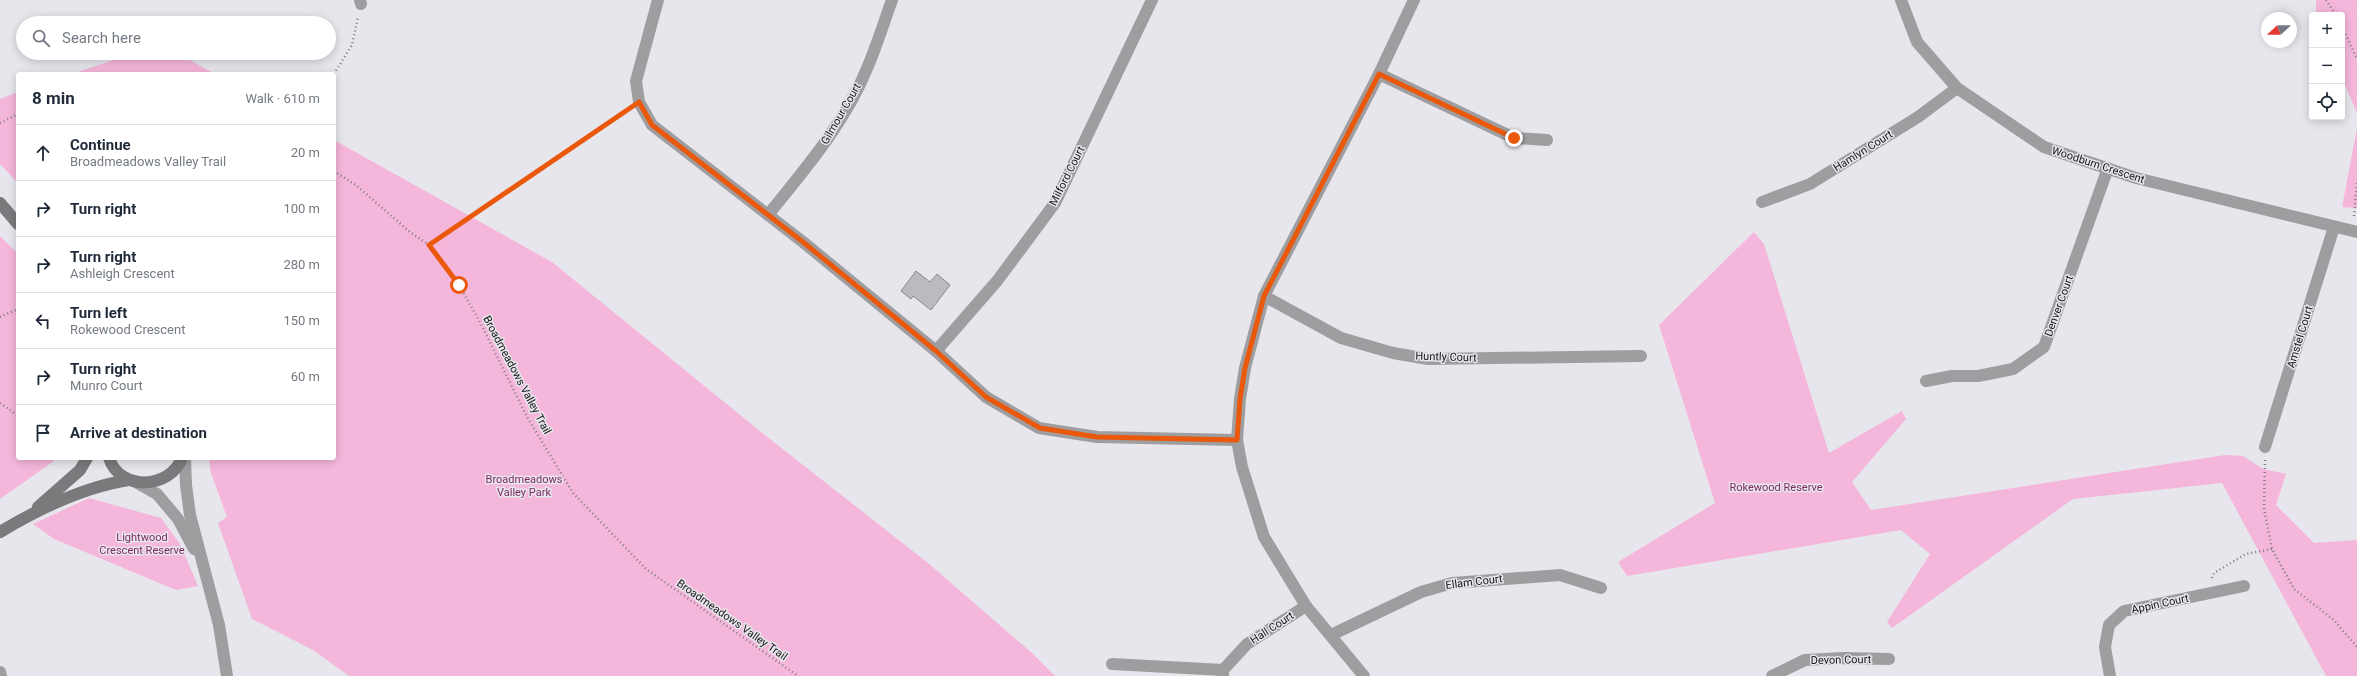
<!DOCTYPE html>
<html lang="en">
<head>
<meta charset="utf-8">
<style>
  body { margin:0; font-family:Roboto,sans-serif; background:#f2f2f3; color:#1f2937 }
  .controls { position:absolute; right:12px; top:12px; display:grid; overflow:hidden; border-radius:4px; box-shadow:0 2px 10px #0003 }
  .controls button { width:36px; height:36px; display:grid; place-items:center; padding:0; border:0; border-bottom:1px solid #e0e1e3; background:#fff; color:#1f2937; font:20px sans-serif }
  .compass { position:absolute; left:2261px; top:12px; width:36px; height:36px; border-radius:50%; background:#fff; box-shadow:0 2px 10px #0003; rotate:249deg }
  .stop { position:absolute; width:12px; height:12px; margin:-9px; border:3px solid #ea580c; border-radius:50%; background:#fff }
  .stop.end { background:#ea580c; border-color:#fff; box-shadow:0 1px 4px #0008 }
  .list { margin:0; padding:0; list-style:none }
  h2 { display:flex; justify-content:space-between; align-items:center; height:52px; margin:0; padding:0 16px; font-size:17px }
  h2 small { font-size:13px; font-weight:400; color:#747a83 }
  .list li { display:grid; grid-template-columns:26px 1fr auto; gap:12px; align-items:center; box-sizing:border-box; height:56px; padding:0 16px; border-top:1px solid #e0e1e3 }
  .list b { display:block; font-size:15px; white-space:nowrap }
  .list p { margin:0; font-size:13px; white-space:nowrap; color:#747a83 }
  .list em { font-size:13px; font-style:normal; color:#747a83 }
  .icon { flex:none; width:22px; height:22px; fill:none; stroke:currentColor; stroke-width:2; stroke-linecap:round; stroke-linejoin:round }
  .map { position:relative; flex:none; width:2357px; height:676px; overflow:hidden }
  .search { position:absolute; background:#fff; box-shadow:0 2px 10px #0003; left:16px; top:16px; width:320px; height:44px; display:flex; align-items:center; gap:10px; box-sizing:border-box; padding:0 14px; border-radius:22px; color:#747a83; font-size:15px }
  .panel { position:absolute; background:#fff; box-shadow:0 2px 10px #0003; left:16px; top:72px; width:320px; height:388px; border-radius:4px }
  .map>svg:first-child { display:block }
  .green { fill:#f5b6db }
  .building { fill:#babbc1; stroke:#88898e }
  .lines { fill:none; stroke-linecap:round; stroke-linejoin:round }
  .path { stroke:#807f83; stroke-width:2.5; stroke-dasharray:1 3; stroke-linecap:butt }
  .street { stroke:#9e9d9f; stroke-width:12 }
  .secondary { stroke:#7b797c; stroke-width:12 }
  .route { stroke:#ea580c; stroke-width:5 }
  .labels { text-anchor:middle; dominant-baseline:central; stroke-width:3; stroke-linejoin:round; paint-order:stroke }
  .street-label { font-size:11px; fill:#151517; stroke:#e7e6ec }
  .park-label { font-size:11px; fill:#7e2a63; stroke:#e7e6ec }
</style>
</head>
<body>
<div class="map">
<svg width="2357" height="676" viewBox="0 0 2357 676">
  <rect width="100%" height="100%" fill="#e7e6ec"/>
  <g class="green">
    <path d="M 2316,0 L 2357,0 L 2357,113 L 2342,78 L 2342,15 L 2316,15 Z"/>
    <path d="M 134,53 L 177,53 L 215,74 L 72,74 Z"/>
    <path d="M 18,92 L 18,183 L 0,164 L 0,99 Z"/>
    <path d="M 2357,128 L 2357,208 L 2342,207 Z"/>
    <path d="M 334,140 L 552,262 L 761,432 L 928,563 L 1032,653 L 1055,676 L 349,676 L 313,650 L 252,619 L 218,523 L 227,517 L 211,473 L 209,458 L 334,458 Z"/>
    <path d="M 1754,232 L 1764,244 L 1829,453 L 1902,411 L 1906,419 L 1852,482 L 1871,510 L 2225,455 L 2243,456 L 2263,469 L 2286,474 L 2276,505 L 2314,543 L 2357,540 L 2357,676 L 2326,676 L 2222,483 L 2073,499 L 1892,628 L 1887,622 L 1930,554 L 1901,530 L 1627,576 L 1618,562 L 1715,503 L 1659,325 Z"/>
    <path d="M 0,236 L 18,254 L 18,458 L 58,458 L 0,499 Z"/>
    <path d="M 89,498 L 161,518 L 180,544 L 198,586 L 176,590 L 54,539 L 33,524 Z"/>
  </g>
  <path class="building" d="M 916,271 L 930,282 L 937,274 L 950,285 L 931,310 L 913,296 L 911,299 L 901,291 Z"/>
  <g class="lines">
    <g class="path">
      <path d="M 2326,0 L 2336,15"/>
      <path d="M 2342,27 L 2357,59"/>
      <path d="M 334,74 L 352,45 L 358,17"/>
      <path d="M 0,123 L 18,114"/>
      <path d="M 334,171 L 357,186 L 410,232 L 429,245 L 459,285 L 482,326 L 527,417 L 573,493 L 646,569 L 798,676"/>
      <path d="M 2354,216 L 2357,182"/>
      <path d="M 429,245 L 627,110"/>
      <path d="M 0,317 L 18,309"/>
      <path d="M 0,403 L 18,416"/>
      <path d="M 2265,460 L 2264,509 L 2272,549 L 2294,589 L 2334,620 L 2357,647"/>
      <path d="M 2212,578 L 2214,573 L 2246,554 L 2272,549"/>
    </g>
    <g class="street">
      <path d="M 360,0 L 361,4"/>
      <path d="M 658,0 L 636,81 L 639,102 L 652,125 L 803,242 L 936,351 L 986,397 L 1039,428 L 1097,437 L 1237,440"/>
      <path d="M 1901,0 L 1917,42 L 1957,88 L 2044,147 L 2136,178 L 2357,232"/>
      <path d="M 1379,74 L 1514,138 L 1547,140"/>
      <path d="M 1762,202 L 1810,184 L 1918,117 L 1957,88"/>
      <path d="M 768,215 C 805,169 846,122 868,66 C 877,45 884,22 892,0"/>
      <path d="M 1264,296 L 1341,338 L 1393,353 L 1428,359 L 1641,356"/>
      <path d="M 936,351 L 997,281 L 1055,203 L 1152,0"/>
      <path d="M 1926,381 L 1952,376 L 1978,376 L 2013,369 L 2044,347 L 2108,168"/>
      <path d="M 2265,447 L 2334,227"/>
      <path d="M 185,458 L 186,485 L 190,515 L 219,625 L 227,676"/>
      <path d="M 134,481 L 157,494 L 178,519 L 194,549"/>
      <path d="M 1331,635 L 1421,592 L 1452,583 L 1560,575 L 1601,588"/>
      <path d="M 1112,664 L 1223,670 L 1223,676"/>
      <path d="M 1223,670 L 1247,644 L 1306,606"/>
      <path d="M 0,672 L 1,676"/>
      <path d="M 1364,676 L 1306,606 L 1264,537 L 1242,467 L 1237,440 L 1240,399 L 1245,368 L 1264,296 L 1379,74 L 1414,0"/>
      <path d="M 1772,676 L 1805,660 L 1844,658 L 1889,659"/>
      <path d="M 2110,676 L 2105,647 L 2109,625 L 2124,611 L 2244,586"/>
    </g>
    <g class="secondary">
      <path d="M 0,203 L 18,224"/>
      <path d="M 109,458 C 120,492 170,489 182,458"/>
      <path d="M 38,507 L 80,470 L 87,458"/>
      <path d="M 0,532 C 40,508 83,487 129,480"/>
    </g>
  </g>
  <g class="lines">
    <path class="route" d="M 459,285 L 429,245 L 639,102 L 652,125 L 803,242 L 936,351 L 986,397 L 1040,428 L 1097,437 L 1237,440 L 1240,399 L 1245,368 L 1264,296 L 1379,74 L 1514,138"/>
  </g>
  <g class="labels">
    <g class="street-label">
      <text transform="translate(841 114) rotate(-60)">Gilmour Court</text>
      <text transform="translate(1863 151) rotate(-32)">Hamlyn Court</text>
      <text transform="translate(2098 165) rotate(18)">Woodburn Crescent</text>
      <text transform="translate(1067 176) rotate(-63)">Milford Court</text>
      <text transform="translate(2059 306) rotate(-70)">Denver Court</text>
      <text transform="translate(2300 337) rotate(-73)">Amstel Court</text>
      <text transform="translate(1446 357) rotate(2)">Huntly Court</text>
      <text transform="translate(517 375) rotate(62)">Broadmeadows Valley Trail</text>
      <text transform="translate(1474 582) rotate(-7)">Ellam Court</text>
      <text transform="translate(2160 604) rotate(-12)">Appin Court</text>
      <text transform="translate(732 620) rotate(35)">Broadmeadows Valley Trail</text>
      <text transform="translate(1272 628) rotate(-33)">Hall Court</text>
      <text transform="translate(1841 660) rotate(-1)">Devon Court</text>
    </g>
    <g class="park-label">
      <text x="524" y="479">Broadmeadows<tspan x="524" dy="13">Valley Park</tspan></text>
      <text x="1776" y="487">Rokewood Reserve</text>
      <text x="142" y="537">Lightwood<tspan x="142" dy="13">Crescent Reserve</tspan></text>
    </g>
  </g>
</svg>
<div class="controls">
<button>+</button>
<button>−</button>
<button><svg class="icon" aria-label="locate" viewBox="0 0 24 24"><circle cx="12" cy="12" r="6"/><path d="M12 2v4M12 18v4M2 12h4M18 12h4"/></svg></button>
</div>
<svg class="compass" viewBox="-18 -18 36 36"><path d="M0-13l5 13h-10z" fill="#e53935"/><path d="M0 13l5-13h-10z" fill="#747a83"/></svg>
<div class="stop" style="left:459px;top:285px"></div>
<div class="stop end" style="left:1514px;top:138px"></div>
<div class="search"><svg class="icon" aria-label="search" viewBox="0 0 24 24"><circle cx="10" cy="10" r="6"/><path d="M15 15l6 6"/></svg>Search here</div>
<section class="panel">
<h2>8 min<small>Walk · 610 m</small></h2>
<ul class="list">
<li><svg class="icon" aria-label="ahead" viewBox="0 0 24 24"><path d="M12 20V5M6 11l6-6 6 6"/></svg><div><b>Continue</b><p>Broadmeadows Valley Trail</p></div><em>20 m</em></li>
<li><svg class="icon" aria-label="right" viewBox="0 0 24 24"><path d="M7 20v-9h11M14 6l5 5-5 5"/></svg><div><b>Turn right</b></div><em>100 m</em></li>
<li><svg class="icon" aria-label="right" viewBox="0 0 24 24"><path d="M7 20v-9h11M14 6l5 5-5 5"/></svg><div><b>Turn right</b><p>Ashleigh Crescent</p></div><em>280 m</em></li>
<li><svg class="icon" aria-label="left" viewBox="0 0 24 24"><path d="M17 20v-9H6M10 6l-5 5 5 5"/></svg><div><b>Turn left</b><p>Rokewood Crescent</p></div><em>150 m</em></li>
<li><svg class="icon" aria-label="right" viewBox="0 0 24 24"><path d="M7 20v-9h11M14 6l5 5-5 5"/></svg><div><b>Turn right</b><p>Munro Court</p></div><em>60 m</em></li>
<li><svg class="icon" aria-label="arrive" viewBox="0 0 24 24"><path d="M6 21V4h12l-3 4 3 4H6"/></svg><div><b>Arrive at destination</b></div></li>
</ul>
</section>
</div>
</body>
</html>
